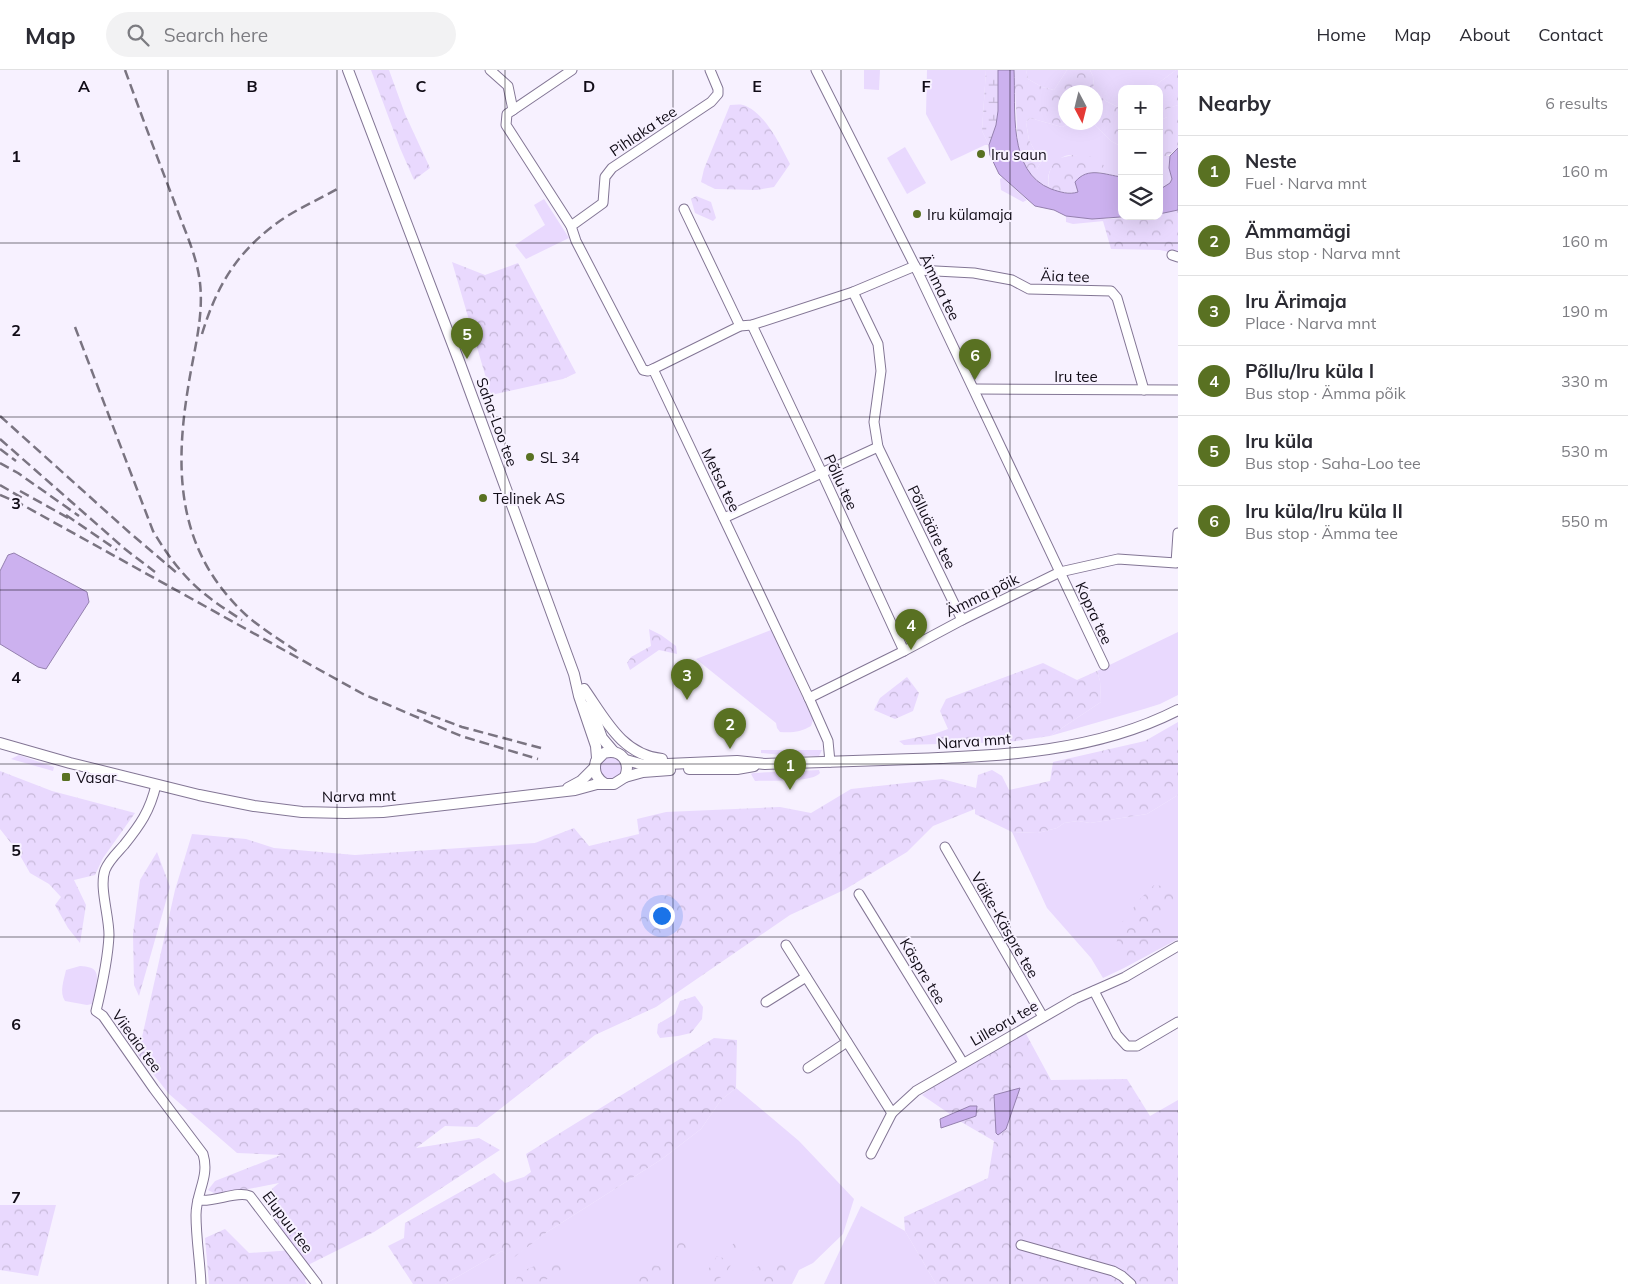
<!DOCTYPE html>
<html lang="en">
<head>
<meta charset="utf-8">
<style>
  body { margin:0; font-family:Mulish,sans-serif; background:#f2f2f3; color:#2b2b33 }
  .controls { position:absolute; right:15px; top:15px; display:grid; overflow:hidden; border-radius:10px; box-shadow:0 5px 20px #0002 }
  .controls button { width:45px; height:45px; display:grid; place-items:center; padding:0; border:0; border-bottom:1px solid #e1e1e2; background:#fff; color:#2b2b33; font:25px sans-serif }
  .compass { position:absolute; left:1058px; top:15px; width:45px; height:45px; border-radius:50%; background:#fff; box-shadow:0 5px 20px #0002; rotate:173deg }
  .you { position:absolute; left:661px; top:845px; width:18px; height:18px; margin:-12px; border:4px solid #fff; border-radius:50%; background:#1a73e8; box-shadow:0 0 0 8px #1a73e833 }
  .badge { display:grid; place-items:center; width:32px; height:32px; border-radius:50%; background:#597122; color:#fff; font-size:16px; font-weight:700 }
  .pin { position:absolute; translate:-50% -41px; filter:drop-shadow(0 1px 2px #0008) }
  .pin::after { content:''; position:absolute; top:26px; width:18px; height:15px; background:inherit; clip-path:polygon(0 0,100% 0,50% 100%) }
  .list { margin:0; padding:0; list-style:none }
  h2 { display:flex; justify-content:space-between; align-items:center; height:65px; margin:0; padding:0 20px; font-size:21px }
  h2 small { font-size:16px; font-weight:400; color:#7c7c81 }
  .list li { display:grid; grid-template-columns:32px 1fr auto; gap:15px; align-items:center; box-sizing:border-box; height:70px; padding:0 20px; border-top:1px solid #e1e1e2 }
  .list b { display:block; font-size:19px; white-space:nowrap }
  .list p { margin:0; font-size:16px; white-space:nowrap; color:#7c7c81 }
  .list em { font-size:16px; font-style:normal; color:#7c7c81 }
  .icon { flex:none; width:28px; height:28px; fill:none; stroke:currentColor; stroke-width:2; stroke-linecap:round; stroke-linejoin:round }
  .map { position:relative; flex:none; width:1178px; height:1214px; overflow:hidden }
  header { display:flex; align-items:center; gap:30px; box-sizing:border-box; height:70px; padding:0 25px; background:#fff; border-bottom:1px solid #e1e1e2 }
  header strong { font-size:24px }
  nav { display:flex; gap:28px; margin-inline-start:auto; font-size:18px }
  .search { width:350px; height:45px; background:#f2f2f3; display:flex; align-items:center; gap:12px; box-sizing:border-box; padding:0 18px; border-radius:28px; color:#7c7c81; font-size:19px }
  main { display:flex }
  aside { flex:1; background:#fff }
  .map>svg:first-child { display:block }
  .green { fill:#e9d9fe }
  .forest { fill:url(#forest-crowns) }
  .wetland { fill:url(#wetland-marsh) }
  .water { fill:#ccb1ef; stroke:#9480ae }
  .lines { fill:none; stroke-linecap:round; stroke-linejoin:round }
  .minor-casing { stroke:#837695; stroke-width:11 }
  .major-casing { stroke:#837695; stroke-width:12 }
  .minor { stroke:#fff; stroke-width:9 }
  .major { stroke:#fff; stroke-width:10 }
  .rail { stroke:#7a7481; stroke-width:2.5; stroke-dasharray:10 5; stroke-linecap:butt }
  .grid { fill:none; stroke:#110c17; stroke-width:1; stroke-opacity:0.55 }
  .poi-dot { fill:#597122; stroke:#f7f1ff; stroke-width:2 }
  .labels { text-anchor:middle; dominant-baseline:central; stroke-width:4; stroke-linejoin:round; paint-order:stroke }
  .street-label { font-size:15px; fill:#110c17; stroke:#f7f1ff }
  .poi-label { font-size:15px; fill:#110c17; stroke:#f7f1ff; text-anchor:start }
  .grid-label { font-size:16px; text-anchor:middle; font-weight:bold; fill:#110c17; stroke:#f7f1ff; stroke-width:4; stroke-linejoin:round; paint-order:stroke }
</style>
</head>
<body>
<header>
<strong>Map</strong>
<div class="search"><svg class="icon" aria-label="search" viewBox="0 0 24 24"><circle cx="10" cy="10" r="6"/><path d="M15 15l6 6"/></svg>Search here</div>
<nav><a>Home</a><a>Map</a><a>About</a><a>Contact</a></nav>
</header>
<main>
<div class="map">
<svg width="1178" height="1214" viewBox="0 0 1178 1214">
  <defs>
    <pattern id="forest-crowns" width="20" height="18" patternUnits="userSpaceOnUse" patternTransform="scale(1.25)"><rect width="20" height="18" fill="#e9d9fe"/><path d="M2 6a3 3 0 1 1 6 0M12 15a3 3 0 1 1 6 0" fill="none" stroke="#c7b9d9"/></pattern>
    <pattern id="wetland-marsh" width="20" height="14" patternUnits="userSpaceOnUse" patternTransform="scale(1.25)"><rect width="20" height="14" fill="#e9d9fe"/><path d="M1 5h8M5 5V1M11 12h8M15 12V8" fill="none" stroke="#c7b9d9"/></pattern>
  </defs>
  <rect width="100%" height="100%" fill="#f7f1ff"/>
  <g class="green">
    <path d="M 864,0 L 880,0 L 879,20 L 864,19 Z"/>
    <path d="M 927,0 L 986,0 L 982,61 L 989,75 L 985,75 L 951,91 L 926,44 Z"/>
    <path d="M 1026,0 L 1067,0 L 1054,20 L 1042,17 L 1028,9 Z"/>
    <path d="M 1090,0 L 1176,0 L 1157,14 L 1153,19 L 1122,19 L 1122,39 L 1106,31 L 1094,21 L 1093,6 Z"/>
    <path d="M 1178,35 L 1178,47 L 1167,47 L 1159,51 L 1159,41 Z"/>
    <path d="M 1030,48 L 1062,57 L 1072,53 L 1093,53 L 1111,71 L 1122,77 L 1122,107 L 1099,102 L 1103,96 C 1094,93 1082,86 1073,85 C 1056,84 1043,104 1050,119 C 1041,115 1032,108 1027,99 L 1037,99 L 1041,92 L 1029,70 L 1026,52 Z"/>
    <path d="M 905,77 L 926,113 L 907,124 L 887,88 Z"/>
    <path d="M 1159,86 L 1170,86 L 1169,98 L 1172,109 L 1170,113 L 1159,120 Z"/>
    <path d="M 1003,107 L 1005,110 L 1027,130 L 1023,132 L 1001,120 L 1000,109 Z"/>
    <path d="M 544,129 L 569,168 L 526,189 L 515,175 L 545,155 L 534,135 Z"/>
    <path d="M 1066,146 L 1106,149 L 1104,151 L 1073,154 L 1066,152 Z"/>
    <path d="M 771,560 L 813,650 L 811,656 C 801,662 792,663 780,662 L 777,658 L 776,653 L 696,589 Z"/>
    <path d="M 1178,562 L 1178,625 L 1160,634 L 1144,639 L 1050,666 L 1101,632 L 1100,611 L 1097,601 Z"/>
    <path d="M 761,680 L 822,680 L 819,686 L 781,685 L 761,683 Z"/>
    <path d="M 19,685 L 54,697 L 53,701 L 11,689 Z"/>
    <circle cx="611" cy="698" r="11"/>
    <path d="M 819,700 L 820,703 C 812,713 769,710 755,711 L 751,704 L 753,703 Z"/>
    <path d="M 1178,725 L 1178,869 L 1124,898 L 1103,908 L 1091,888 L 1047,838 L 1012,762 L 1038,763 L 1057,758 L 1064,753 L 1078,751 L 1090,753 L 1147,744 Z"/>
    <path d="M 80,896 C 96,897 99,901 96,917 C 95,923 94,928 92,934 L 87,935 L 65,931 C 59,922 64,910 66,900 Z"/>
    <path d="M 736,1018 L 799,1071 L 854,1129 L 843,1164 L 813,1193 L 799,1200 L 792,1214 L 445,1214 L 502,1181 L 512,1188 L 547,1162 L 662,1089 L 701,1059 L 721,1030 Z"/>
    <path d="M 861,1136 L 905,1161 L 936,1214 L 824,1214 Z"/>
  </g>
  <g class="forest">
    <path d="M 371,0 L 389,0 L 405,44 L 430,98 L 414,110 L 400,78 Z"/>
    <path d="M 1014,0 L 1026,0 L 1028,9 L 1042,17 L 1054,20 L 1067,0 L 1090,0 L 1093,6 L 1094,21 L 1106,31 L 1122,39 L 1122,77 L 1111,71 L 1093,53 L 1096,52 L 1096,22 L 1066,22 L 1066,52 L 1072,53 L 1062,57 L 1030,48 L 1026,52 L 1029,70 L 1041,92 L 1037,99 L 1027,99 L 1018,78 Z"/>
    <path d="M 1176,0 L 1178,0 L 1178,35 L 1160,41 L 1159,19 L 1153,19 L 1157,14 Z"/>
    <path d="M 730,35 C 734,35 739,34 743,35 C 765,42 780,75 790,94 L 774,117 L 757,120 L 715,119 L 701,112 L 704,99 Z"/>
    <path d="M 1167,47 L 1178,47 L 1178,78 C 1171,83 1168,88 1159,86 L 1159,51 Z"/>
    <path d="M 1073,85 L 1098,87 L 1104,96 L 1099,102 L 1091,102 L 1075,112 L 1078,122 L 1076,123 L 1059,122 L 1050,119 C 1046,109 1050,93 1060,88 C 1064,87 1069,86 1073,85 Z"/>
    <path d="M 696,126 L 711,132 L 716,148 L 713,151 L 695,143 L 691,129 Z"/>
    <path d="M 1178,140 L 1178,184 L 1160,180 L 1111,179 L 1103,151 L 1106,149 L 1159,146 L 1159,144 Z"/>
    <path d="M 452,192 L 485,205 L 518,193 L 576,303 L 563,309 L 491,325 Z"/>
    <path d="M 649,559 L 661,565 L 676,576 L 677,584 L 659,580 L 630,600 L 627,593 L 631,587 L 651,576 Z"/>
    <path d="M 1043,593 L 1077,610 L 1097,601 L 1100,611 L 1101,632 L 1050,666 L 1009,672 L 904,675 L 899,671 L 934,664 L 948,659 L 940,641 L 946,629 Z"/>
    <path d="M 907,607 L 919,623 L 913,641 L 895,649 L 874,640 L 880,628 Z"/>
    <path d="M 1178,652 L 1178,725 L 1147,744 L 1090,753 L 1078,751 L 1064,753 L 1057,758 L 1038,763 L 1012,762 L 975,744 L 975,739 L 933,756 L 907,782 L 844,820 L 790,845 L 656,937 L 595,965 L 477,1057 L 445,1056 L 416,1078 L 479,1068 L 500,1080 L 374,1162 L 310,1194 L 305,1211 L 307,1214 L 209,1214 L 205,1168 L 225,1159 L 249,1183 L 294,1180 L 262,1127 L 279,1113 L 218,1125 L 208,1120 L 215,1111 L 281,1085 L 237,1083 L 169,1024 L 138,985 L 175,820 L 192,764 L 246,769 L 274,778 L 355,785 L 535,773 L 574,758 L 589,776 L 639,764 L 637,749 L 666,742 L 780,737 L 811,743 L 851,719 L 942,709 L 976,718 L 978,705 L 992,700 L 1002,706 L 1009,720 L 1050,711 L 1053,692 L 1145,671 Z"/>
    <path d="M 0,701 L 52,721 L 135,743 L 103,788 L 95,805 L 74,810 L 86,835 L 80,873 L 68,858 L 55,835 L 61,827 L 49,814 L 30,803 L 18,782 L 0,759 Z"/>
    <path d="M 157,782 L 170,817 L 139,926 L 134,915 L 133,864 L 140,810 Z"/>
    <path d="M 1154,815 L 1169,817 L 1177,832 L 1154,844 L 1164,870 L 1159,876 L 1127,893 L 1116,877 L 1119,856 L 1141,828 Z"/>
    <path d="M 695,926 L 703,937 L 702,949 L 691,963 L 678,966 L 660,968 L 657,963 L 658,954 L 675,944 L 680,931 Z"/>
    <path d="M 1025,962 L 1051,1010 L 1127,1009 L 1150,1046 L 1178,1030 L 1178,1214 L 936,1214 L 905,1161 L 904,1147 L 988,1108 L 994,1071 L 963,1053 L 922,1025 L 965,994 Z"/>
    <path d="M 714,968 L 737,970 L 736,1018 L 721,1030 L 701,1059 L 662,1089 L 547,1162 L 512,1189 L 502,1181 L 445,1214 L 413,1214 L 388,1176 L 404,1168 L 405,1153 L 494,1103 L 505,1113 L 524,1107 L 531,1102 L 526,1084 Z"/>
    <path d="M 0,1135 L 56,1135 L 38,1206 L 0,1200 Z"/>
    <path d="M 674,1168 L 688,1172 L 686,1184 L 682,1188 L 665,1178 Z"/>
    <path d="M 736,1170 L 744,1174 L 724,1206 L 719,1208 L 716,1214 L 699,1214 L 717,1186 L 723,1188 Z"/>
    <path d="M 558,1186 L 566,1191 L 557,1206 L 541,1211 L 541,1214 L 515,1214 L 518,1203 Z"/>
    <path d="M 783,1190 L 791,1197 L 784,1214 L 765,1214 L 751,1205 L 751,1202 L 765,1191 Z"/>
    <path d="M 653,1195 L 664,1197 L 650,1213 L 619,1214 L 640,1206 Z"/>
  </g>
  <path class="wetland" d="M 986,0 L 998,0 L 998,41 L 996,55 L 989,75 L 982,61 Z"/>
  <g class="water">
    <path d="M 998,0 L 1014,0 C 1016,38 1007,102 1051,119 C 1060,122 1069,125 1078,122 L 1075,112 C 1088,96 1105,105 1122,107 L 1122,146 L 1135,146 L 1092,149 L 1066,146 L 1054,140 L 1035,136 L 999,104 L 990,85 L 989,75 L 996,55 L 998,41 Z"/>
    <path d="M 1178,78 L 1178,140 L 1159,144 L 1159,120 L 1170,113 L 1172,109 L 1169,98 L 1170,86 Z"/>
    <path d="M 14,483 L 87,522 L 89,532 L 46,599 L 38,597 L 0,574 L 0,501 L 8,485 Z"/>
    <path d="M 1020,1018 L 1006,1059 L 998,1065 L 996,1063 L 994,1025 Z"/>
    <path d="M 970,1036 L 977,1036 L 976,1046 L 941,1058 L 940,1049 Z"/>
  </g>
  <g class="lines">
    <defs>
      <g id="minor">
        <path d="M 490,0 L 508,16 L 513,40"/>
        <path d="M 710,0 L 718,19 L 718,24 L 711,32 L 612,98 L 605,107 L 603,133 L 571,156 L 576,171 L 643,300 L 648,301 L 653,299 L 809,628 L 828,671 L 830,692"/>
        <path d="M 816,0 L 915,196 L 1104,595"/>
        <path d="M 684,139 L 740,256"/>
        <path d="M 571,156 L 506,55 L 507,44 L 572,0"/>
        <path d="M 1172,185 L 1178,187"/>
        <path d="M 917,200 L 974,203 L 1012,210 L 1029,219 L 1111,221 L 1117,228 L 1144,320"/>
        <path d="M 853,222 L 878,274 L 881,301 L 874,352 L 878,377 L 962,550"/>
        <path d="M 752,255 L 822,403 L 904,581"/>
        <path d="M 653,299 L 740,256 L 752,255 L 853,222 L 915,196"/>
        <path d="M 974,319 L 1178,320"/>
        <path d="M 724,448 L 878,377"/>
        <path d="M 809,628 L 904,581 L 962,550 L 1060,502 L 1118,489 L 1176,493 L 1178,463"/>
        <path d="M 156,715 C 150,741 140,755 124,775 C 117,783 109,790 105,800 C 99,817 109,845 109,865 C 108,890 102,916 96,941 L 103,946 L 154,1019 L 203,1084 C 210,1107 196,1122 196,1145 C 196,1168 200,1191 201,1214"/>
        <path d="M 945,777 L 1043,947"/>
        <path d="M 859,824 L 963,993"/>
        <path d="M 786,875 L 892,1043"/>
        <path d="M 1094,921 L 1117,965 L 1127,976 L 1137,976 L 1178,952"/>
        <path d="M 766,932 L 806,907"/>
        <path d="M 808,998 L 847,972"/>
        <path d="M 871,1084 L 892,1043 L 916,1021 L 1075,929 L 1125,907 L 1178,876"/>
        <path d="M 198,1130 C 214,1133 237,1120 250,1126 L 317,1214"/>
        <path d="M 1021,1175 L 1113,1201 L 1122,1206 L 1131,1214"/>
      </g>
      <g id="major">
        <path d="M 348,0 L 459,291 L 574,604 L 579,626 L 596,676 L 597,688"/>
        <path d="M 584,619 C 605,649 622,685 662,689"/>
        <path d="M 590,635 L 602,668 L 613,681"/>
        <path d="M 0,673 L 70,693 L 199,725 L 254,736 L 302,742 L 345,743 L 383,742 L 575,720 L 597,714 L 614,714 L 625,707 C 631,692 621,678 604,683 L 596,691 C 593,701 596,708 604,713"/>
        <path d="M 626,690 L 644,695 L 737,691 L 765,694 C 814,692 863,691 913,689 C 1003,686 1096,682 1178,640"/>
        <path d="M 689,699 L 737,699 L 754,696"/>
        <path d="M 625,707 L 643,702 L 670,700"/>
        <path d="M 568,718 L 581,711 L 594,698"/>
      </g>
    </defs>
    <use href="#minor" class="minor-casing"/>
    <use href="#major" class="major-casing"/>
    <use href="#minor" class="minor"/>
    <use href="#major" class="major"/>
    <g class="rail">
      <path d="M 125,0 C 141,44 157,87 174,131 C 183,157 197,185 200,213 C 204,248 193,284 188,318 C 174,404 178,482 246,545 C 262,559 280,570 298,582"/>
      <path d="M 75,257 L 153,461 C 166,483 181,504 201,521 C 214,532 228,541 242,550"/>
      <path d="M 202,264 C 216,218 235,185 273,156 C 292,141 316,131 337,119"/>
      <path d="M 0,346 L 130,463 L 177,503"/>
      <path d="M 0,369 L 125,479 L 155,502"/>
      <path d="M 0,379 L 16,391"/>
      <path d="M 0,393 L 18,403 L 79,446"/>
      <path d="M 0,415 L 24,429"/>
      <path d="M 20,421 L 72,450"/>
      <path d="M 0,425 L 21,434 L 363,624 L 461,666 L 538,689"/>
      <path d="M 66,445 L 117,480"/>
      <path d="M 417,640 L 462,657 L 541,678"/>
    </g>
  </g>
  <path class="grid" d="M 168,0 L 168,1214M 337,0 L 337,1214M 505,0 L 505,1214M 673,0 L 673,1214M 841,0 L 841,1214M 1010,0 L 1010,1214M 0,173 L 1178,173M 0,347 L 1178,347M 0,520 L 1178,520M 0,694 L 1178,694M 0,867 L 1178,867M 0,1041 L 1178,1041"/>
  <g class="poi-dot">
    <circle cx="981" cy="84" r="5"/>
    <circle cx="917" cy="144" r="5"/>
    <circle cx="530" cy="387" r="5"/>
    <circle cx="483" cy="428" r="5"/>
    <rect x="61" y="702" width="10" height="10" rx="2.5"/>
  </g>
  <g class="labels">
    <g class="street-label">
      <text transform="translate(643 61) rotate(-34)">Pihlaka tee</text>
      <text transform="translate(1065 206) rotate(2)">Äia tee</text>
      <text transform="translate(940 217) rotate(64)">Ämma tee</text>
      <text x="1076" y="306">Iru tee</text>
      <text transform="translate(497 352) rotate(70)">Saha-Loo tee</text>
      <text transform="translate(721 410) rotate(64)">Metsa tee</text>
      <text transform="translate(841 412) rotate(65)">Põllu tee</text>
      <text transform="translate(932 457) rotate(64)">Põlluääre tee</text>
      <text transform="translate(982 525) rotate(-26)">Ämma põik</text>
      <text transform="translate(1094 543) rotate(65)">Kopra tee</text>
      <text transform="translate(974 671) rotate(-4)">Narva mnt</text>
      <text transform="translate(359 726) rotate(-1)">Narva mnt</text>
      <text transform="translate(1005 855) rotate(60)">Väike-Käspre tee</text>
      <text transform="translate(923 901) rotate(59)">Käspre tee</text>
      <text transform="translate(1004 953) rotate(-30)">Lilleoru tee</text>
      <text transform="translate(137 971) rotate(54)">Viieaia tee</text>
      <text transform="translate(288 1152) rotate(53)">Elupuu tee</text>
    </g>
    <g class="poi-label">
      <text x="991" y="84">Iru saun</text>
      <text x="927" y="144">Iru külamaja</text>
      <text x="540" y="387">SL 34</text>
      <text x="493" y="428">Telinek AS</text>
      <text x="76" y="707">Vasar</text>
    </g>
  </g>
  <g class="grid-label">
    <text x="84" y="22">A</text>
    <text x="252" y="22">B</text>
    <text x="421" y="22">C</text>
    <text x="589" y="22">D</text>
    <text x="757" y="22">E</text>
    <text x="926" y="22">F</text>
    <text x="16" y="92">1</text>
    <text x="16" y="266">2</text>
    <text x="16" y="439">3</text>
    <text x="16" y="613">4</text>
    <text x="16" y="786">5</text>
    <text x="16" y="960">6</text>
    <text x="16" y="1133">7</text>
  </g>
</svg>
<div class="controls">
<button>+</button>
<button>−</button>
<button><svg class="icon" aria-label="layers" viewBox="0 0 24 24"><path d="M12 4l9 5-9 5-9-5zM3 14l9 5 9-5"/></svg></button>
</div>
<svg class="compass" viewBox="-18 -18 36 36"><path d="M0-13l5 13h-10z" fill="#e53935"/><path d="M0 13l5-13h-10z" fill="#7c7c81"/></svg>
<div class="you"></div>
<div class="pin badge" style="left:790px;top:720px">1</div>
<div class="pin badge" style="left:730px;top:679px">2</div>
<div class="pin badge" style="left:687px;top:630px">3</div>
<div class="pin badge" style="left:911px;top:580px">4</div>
<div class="pin badge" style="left:467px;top:289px">5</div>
<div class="pin badge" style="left:975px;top:310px">6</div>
</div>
<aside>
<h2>Nearby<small>6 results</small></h2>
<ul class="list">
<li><span class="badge">1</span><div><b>Neste</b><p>Fuel · Narva mnt</p></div><em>160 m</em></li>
<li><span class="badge">2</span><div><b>Ämmamägi</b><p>Bus stop · Narva mnt</p></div><em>160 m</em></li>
<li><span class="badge">3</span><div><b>Iru Ärimaja</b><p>Place · Narva mnt</p></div><em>190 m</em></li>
<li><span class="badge">4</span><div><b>Põllu/Iru küla I</b><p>Bus stop · Ämma põik</p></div><em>330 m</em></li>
<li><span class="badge">5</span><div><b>Iru küla</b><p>Bus stop · Saha-Loo tee</p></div><em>530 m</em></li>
<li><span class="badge">6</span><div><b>Iru küla/Iru küla II</b><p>Bus stop · Ämma tee</p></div><em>550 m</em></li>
</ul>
</aside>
</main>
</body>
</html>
